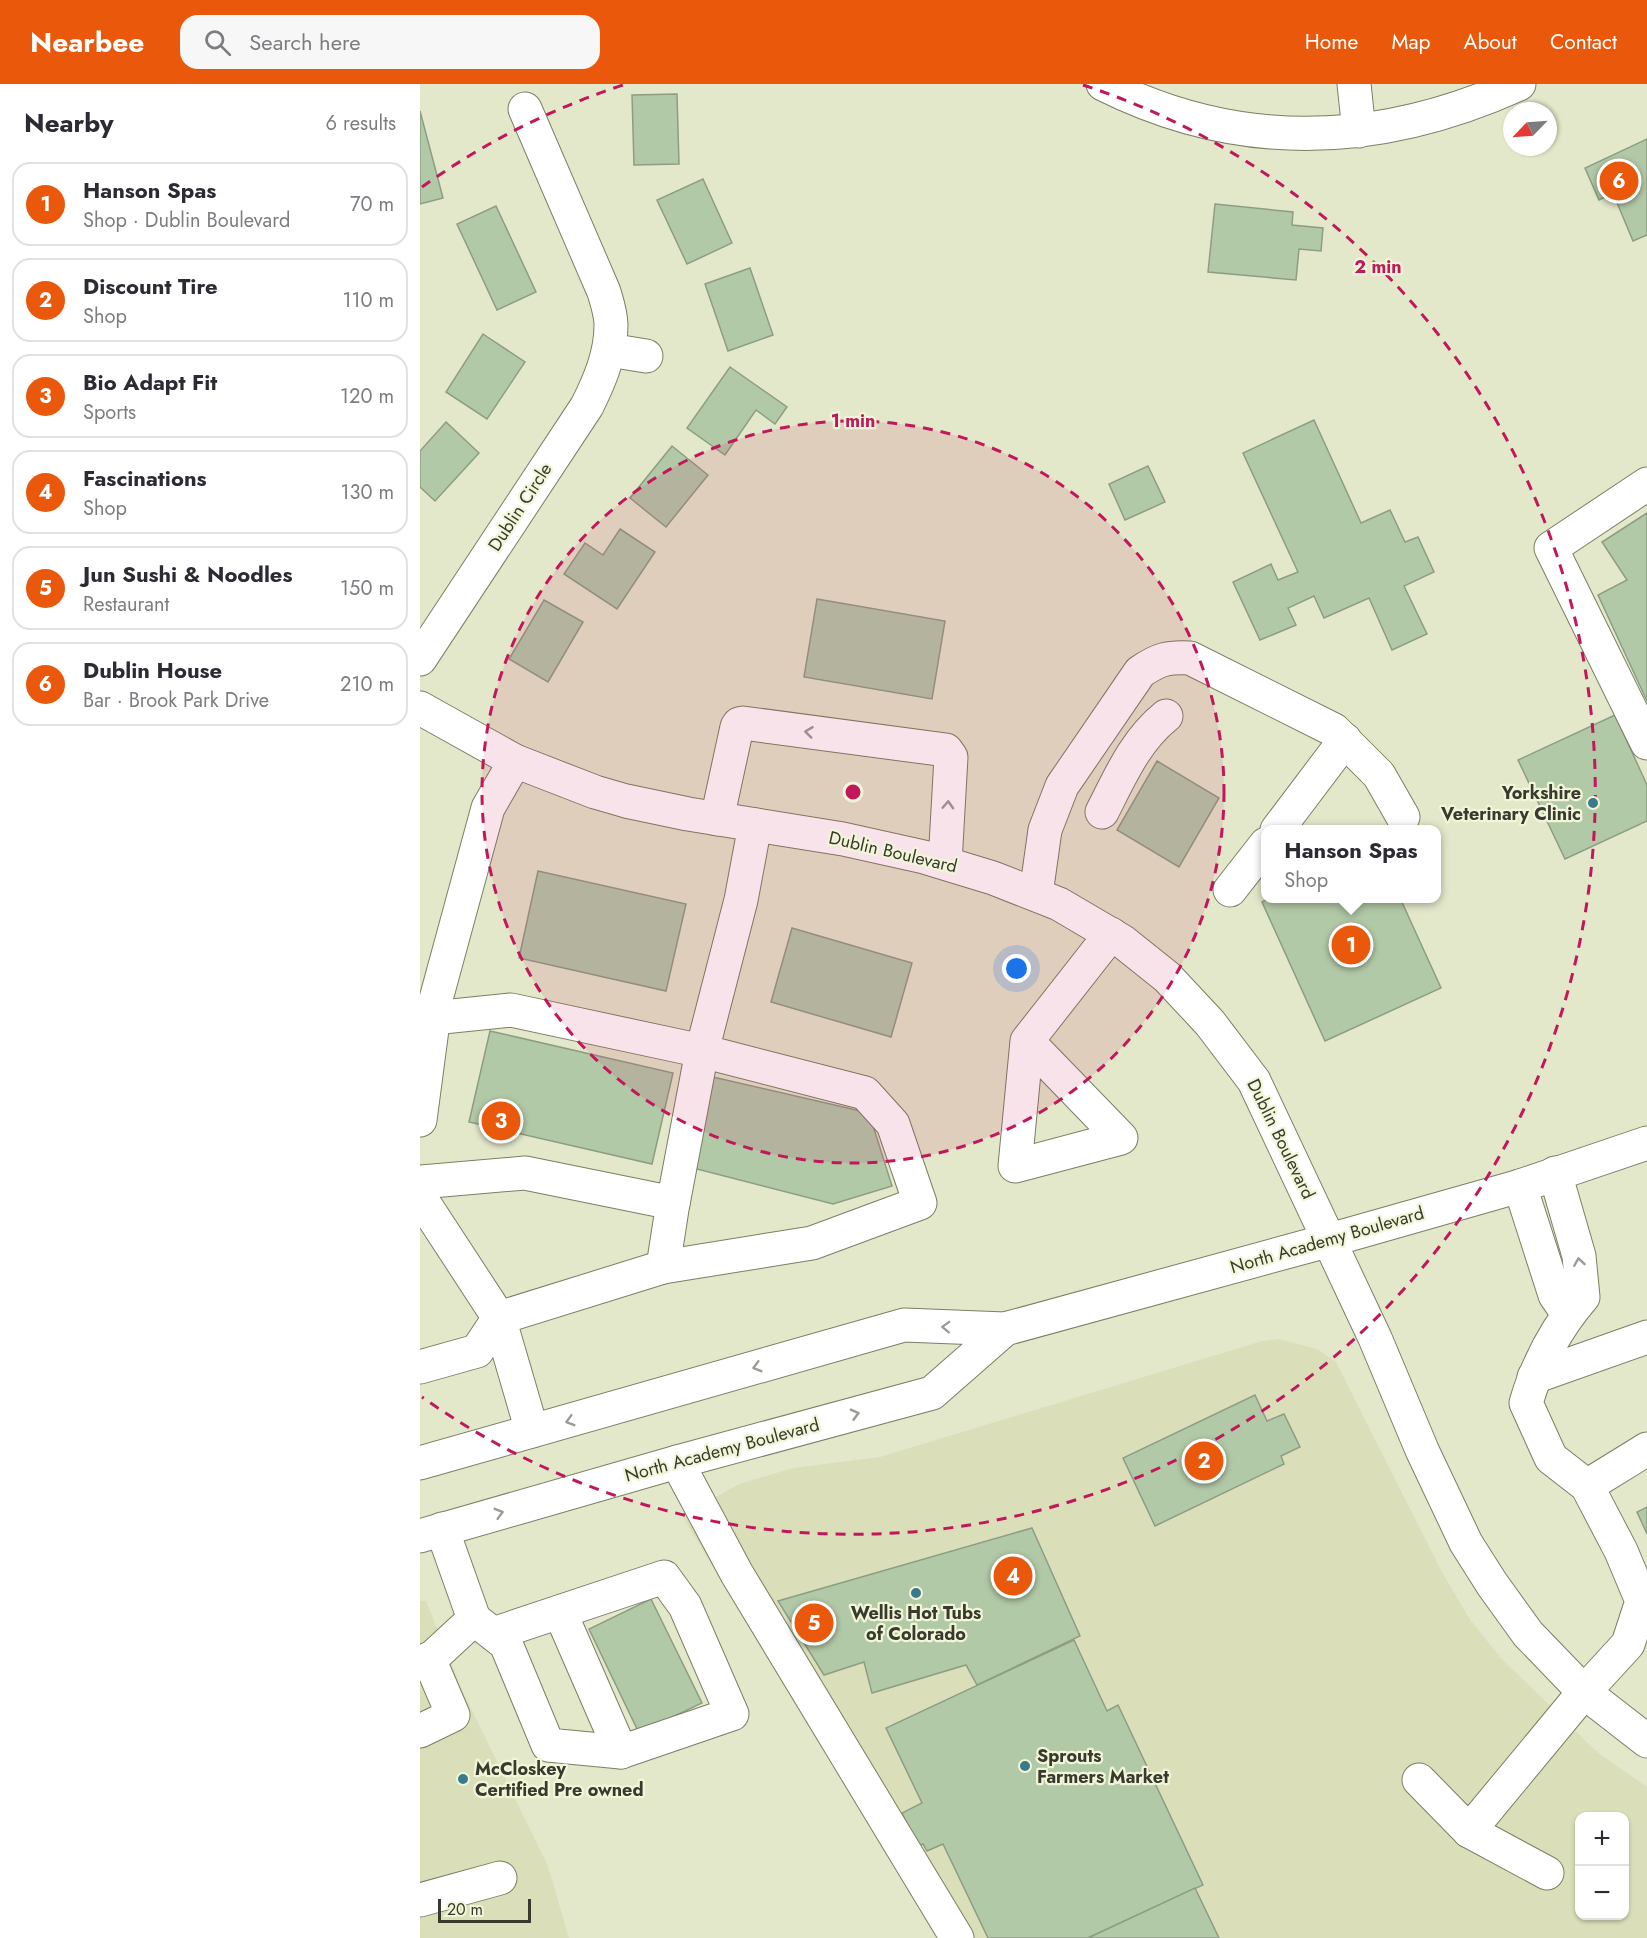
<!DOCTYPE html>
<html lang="en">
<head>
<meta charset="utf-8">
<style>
  body { margin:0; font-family:Jost,sans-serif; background:#f7f7f7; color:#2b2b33 }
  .controls { position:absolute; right:18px; bottom:18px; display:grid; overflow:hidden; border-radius:12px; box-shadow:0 2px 4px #0004 }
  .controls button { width:54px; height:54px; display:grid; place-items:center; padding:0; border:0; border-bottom:2px solid #e1e1e2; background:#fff; color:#2b2b33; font:30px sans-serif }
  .compass { position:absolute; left:1083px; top:18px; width:54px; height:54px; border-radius:50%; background:#fff; box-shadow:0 2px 4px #0004; rotate:245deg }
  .scale { position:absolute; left:18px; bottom:15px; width:93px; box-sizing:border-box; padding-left:6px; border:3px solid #383a2e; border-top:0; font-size:16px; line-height:21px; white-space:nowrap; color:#383a2e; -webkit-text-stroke:4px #f1f6d8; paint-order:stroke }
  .you { position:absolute; left:597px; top:885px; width:21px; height:21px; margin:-15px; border:4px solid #fff; border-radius:50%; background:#1a73e8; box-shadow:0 0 0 9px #1a73e833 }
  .badge { display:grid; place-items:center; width:39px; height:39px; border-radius:50%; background:#ea580c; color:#fff; font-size:20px; font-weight:700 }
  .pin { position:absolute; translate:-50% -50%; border:3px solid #fff; box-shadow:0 2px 6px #0006 }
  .popup { position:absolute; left:841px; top:741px; width:180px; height:78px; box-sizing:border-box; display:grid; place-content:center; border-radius:12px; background:#fff; filter:drop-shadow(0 2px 4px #0005); font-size:20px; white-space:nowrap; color:#7c7c81 }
  .popup b { font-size:22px; color:#2b2b33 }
  .popup::after { content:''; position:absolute; left:50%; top:100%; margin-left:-12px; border:12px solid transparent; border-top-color:#fff }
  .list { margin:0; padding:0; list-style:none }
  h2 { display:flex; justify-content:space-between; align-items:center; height:78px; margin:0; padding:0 24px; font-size:26px }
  h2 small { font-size:20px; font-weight:400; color:#7c7c81 }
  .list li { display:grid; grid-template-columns:39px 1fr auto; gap:18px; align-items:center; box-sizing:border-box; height:84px; margin:0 12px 12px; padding:0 12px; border:2px solid #e1e1e2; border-radius:18px }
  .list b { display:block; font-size:22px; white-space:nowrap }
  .list p { margin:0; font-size:20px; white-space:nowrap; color:#7c7c81 }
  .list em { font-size:20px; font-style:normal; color:#7c7c81 }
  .icon { flex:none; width:33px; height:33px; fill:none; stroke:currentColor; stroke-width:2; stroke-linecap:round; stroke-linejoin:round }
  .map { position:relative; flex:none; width:1227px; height:1854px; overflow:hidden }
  header { display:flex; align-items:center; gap:36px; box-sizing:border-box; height:84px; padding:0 30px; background:#ea580c; color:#fff }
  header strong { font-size:28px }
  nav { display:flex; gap:33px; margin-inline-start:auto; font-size:21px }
  .search { width:420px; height:54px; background:#f7f7f7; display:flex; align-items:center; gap:15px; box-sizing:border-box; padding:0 21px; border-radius:18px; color:#7c7c81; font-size:22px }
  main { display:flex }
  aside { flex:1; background:#fff }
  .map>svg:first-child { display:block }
  .built { fill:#dadfba; fill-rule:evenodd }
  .building { fill:#b2c9a7; stroke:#8d9d84; stroke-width:1.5 }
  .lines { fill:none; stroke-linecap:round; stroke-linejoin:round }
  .minor-casing { stroke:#7b7f64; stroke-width:35 }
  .major-casing { stroke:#7b7f64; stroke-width:35 }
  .highway-casing { stroke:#7b7f64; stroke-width:35 }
  .minor { stroke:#fff; stroke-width:33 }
  .major { stroke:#fff; stroke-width:33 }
  .highway { stroke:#fff; stroke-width:33 }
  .oneway { stroke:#9c9c96 }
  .ring { fill:none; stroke:#c2185b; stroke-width:3; stroke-dasharray:10 8 }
  .poi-dot { fill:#397a8c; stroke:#f1f6d8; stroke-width:2 }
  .labels { text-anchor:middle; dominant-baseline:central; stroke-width:4.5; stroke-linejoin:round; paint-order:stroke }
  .street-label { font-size:18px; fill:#383a2e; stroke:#f1f6d8 }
  .poi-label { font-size:18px; font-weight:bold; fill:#383a2e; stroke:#f1f6d8; text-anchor:start }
  .centre { fill:#c2185b; stroke:#f1f6d8; stroke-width:3 }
  .ring-label { font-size:18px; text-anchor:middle; font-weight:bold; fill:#c2185b; stroke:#f1f6d8; stroke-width:4.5; stroke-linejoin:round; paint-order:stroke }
</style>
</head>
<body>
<header>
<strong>Nearbee</strong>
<div class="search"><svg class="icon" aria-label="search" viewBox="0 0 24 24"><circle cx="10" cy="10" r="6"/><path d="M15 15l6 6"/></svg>Search here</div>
<nav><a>Home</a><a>Map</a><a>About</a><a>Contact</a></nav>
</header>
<main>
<aside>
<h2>Nearby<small>6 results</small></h2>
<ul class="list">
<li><span class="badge">1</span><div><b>Hanson Spas</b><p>Shop · Dublin Boulevard</p></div><em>70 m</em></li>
<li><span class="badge">2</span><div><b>Discount Tire</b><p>Shop</p></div><em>110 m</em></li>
<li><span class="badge">3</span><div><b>Bio Adapt Fit</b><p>Sports</p></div><em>120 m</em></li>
<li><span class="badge">4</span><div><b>Fascinations</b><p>Shop</p></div><em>130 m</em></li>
<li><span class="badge">5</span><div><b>Jun Sushi &amp; Noodles</b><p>Restaurant</p></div><em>150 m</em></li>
<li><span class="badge">6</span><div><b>Dublin House</b><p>Bar · Brook Park Drive</p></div><em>210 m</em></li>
</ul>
</aside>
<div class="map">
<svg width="1227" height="1854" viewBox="0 0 1227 1854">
  <rect width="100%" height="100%" fill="#e4e8cb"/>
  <g class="built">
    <path d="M 859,1255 L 897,1265 L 916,1278 L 1022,1488 L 1049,1534 L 1080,1573 L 1177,1668 L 1227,1703 L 1227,1854 L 518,1854 L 262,1432 L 319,1400 L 373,1384 L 460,1373 L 842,1257 ZM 1160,1732 L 1204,1732 L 1204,1832 L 1160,1832 Z"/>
    <path d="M 0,1517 L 6,1517 L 43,1608 L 128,1782 L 149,1854 L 0,1854 Z"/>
  </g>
  <g class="building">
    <path d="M 257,10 L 259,80 L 214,81 L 212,11 Z"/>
    <path d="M 0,27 L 23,114 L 0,120 Z"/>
    <path d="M 1227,55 L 1227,151 L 1213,157 L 1193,109 L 1179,116 L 1165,84 Z"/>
    <path d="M 283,95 L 312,159 L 267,180 L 237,116 Z"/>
    <path d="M 795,120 L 873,128 L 872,141 L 903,144 L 901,167 L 879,165 L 876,196 L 788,188 Z"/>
    <path d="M 76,122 L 116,208 L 77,226 L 37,140 Z"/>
    <path d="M 330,184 L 353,251 L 308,267 L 285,200 Z"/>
    <path d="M 63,250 L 105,278 L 67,335 L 26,308 Z"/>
    <path d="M 310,283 L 367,323 L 355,340 L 336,326 L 305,371 L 267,344 Z"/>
    <path d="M 894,336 L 941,439 L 970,426 L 985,458 L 998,453 L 1014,488 L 984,502 L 1007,550 L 972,566 L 949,514 L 904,534 L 894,512 L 868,524 L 876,541 L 840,556 L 813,498 L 851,480 L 858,496 L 878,488 L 823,369 Z"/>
    <path d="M 26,338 L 59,369 L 15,417 L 0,403 L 0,367 Z"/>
    <path d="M 252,362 L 288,391 L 246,443 L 210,414 Z"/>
    <path d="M 728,382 L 745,418 L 705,436 L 689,400 Z"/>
    <path d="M 1227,429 L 1227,617 L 1178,511 L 1207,496 L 1182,458 Z"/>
    <path d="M 200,445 L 235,468 L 197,525 L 144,490 L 165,459 L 183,471 Z"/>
    <path d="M 397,515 L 525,537 L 512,615 L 384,593 Z"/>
    <path d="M 124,516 L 163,538 L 128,598 L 89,575 Z"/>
    <path d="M 1195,631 L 1227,701 L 1227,737 L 1145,775 L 1098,676 Z"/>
    <path d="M 737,677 L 799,714 L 759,783 L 697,746 Z"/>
    <path d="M 118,787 L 266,820 L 246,907 L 99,874 Z"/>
    <path d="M 849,814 L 980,814 L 1021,904 L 905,957 L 842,818 Z"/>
    <path d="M 372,844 L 492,879 L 471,953 L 351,918 Z"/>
    <path d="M 70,947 L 253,989 L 232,1080 L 49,1038 Z"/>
    <path d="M 293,993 L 449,1029 L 472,1102 L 413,1120 L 273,1084 Z"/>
    <path d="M 835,1311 L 847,1337 L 864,1330 L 880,1363 L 861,1372 L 864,1380 L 735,1442 L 703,1374 Z"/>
    <path d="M 1227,1423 L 1227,1450 L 1217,1428 Z"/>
    <path d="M 612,1444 L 660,1552 L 557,1601 L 546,1581 L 452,1609 L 444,1578 L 404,1591 L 358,1517 Z"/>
    <path d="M 231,1515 L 282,1619 L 219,1649 L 169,1545 Z"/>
    <path d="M 654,1556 L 687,1627 L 698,1621 L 783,1801 L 668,1854 L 568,1854 L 523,1760 L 507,1767 L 503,1760 L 497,1762 L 482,1729 L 502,1719 L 466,1644 Z"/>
    <path d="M 775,1804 L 799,1854 L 668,1854 Z"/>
  </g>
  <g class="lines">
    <defs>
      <g id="minor">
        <path d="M 683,0 C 821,69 960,63 1099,0"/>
        <path d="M 934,0 L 939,47"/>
        <path d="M 189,266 L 226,272"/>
        <path d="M 1227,400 L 1131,464 L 1227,659"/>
        <path d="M 0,575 L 167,322 C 180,296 191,270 191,241 C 191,230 187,218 184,208 L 105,25"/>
        <path d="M 682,728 C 700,693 715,657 746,632"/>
        <path d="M 297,735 L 317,643 L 319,640 L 323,639 L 526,666 L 531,673 L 525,779"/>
        <path d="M 857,746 L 925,656"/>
        <path d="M 810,806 L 846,760"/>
        <path d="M 616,810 L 625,746 L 642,702 L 720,588 C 739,575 747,573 770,574 L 914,646 L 959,691 L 983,733"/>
        <path d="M 13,934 L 91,926 L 282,967 L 252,1125 L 243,1183"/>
        <path d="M 607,957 L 701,1054 L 595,1082 L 607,957 L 691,850"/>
        <path d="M 0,1036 L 16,915 L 68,724 L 95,677"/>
        <path d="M 0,1098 L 105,1089 L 253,1119"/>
        <path d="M 1100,1102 L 1135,1211 L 1148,1230"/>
        <path d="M 0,1113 L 79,1234 L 57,1267 L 0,1283"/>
        <path d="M 1114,1293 L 1227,1253"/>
        <path d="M 112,1347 L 79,1234 L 243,1183 L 392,1159 L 500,1119 L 473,1040 L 445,1009 L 282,967 L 321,816 L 335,741"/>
        <path d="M 257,1378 L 317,1490 L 537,1854"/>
        <path d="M 1167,1402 L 1227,1365"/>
        <path d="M 22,1445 L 54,1535"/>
        <path d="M 140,1528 L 201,1668"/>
        <path d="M 0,1579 L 13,1573 L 54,1535 L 86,1560 L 128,1661 L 201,1668 L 312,1630 L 265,1522 L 244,1493 L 73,1550"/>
        <path d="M 0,1647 L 33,1631 L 9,1575"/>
        <path d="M 999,1696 L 1049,1747 L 1127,1789"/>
        <path d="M 1049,1747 L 1164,1608 L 1208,1560 L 1222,1517 L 1201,1467 L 1167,1402 L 1131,1374 L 1106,1319 C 1117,1281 1137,1243 1163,1213 L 1159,1172 L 1135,1089"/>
        <path d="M 0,1816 L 80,1794"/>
      </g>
      <path id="major" d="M 0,624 L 95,677 L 175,708 L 206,717 L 268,730 L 423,755 L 504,773 L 573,794 L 639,820 L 702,857 L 747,893 L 790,939 L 834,997 L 955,1254 L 1002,1366 L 1046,1459 L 1072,1500 L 1108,1550 L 1164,1608 L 1227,1657"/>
      <g id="highway">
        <path d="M 0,1379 L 484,1241 L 585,1245 L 910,1156 L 1100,1102 L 1227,1059"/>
        <path d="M 0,1452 L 257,1378 L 512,1309 L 585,1245"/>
      </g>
    </defs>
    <use href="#minor" class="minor-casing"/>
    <use href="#major" class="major-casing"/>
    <use href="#highway" class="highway-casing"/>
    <use href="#minor" class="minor"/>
    <use href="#major" class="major"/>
    <use href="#highway" class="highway"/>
  </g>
  <defs><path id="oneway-chevron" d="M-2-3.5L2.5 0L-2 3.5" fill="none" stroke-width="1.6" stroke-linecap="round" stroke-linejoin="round" transform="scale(1.5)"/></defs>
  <g class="oneway">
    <use href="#oneway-chevron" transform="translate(389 648) rotate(-173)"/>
    <use href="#oneway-chevron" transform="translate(528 721) rotate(-87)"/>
    <use href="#oneway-chevron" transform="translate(1159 1178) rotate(-99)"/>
    <use href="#oneway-chevron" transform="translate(526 1243) rotate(-178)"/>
    <use href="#oneway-chevron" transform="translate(337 1283) rotate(164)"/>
    <use href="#oneway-chevron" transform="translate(435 1330) rotate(-15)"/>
    <use href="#oneway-chevron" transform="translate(150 1337) rotate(164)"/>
    <use href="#oneway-chevron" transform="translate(79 1429) rotate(-16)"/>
  </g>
  <circle cx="433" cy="708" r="371" fill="#c2185b" fill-opacity=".12"/>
  <g class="ring">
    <circle cx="433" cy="708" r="371"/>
    <path d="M2 103A743 743 0 0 1 203 1M663 1A743 743 0 1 1 2 1313"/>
  </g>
  <g class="poi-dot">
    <circle cx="1173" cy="719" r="6"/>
    <circle cx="496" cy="1509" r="6"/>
    <circle cx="605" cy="1682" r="6"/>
    <circle cx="43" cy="1695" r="6"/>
  </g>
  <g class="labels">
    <g class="street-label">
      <text transform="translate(100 423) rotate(-57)">Dublin Circle</text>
      <text transform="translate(473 768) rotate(13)">Dublin Boulevard</text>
      <text transform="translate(861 1055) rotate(64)">Dublin Boulevard</text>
      <text transform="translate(907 1156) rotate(-16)">North Academy Boulevard</text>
      <text transform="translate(302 1366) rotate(-15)">North Academy Boulevard</text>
    </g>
    <g class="poi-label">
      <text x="1161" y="709" text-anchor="end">Yorkshire<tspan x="1161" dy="21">Veterinary Clinic</tspan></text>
      <text x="496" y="1529" text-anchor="middle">Wellis Hot Tubs<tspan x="496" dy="21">of Colorado</tspan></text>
      <text x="617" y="1672">Sprouts<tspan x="617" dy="21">Farmers Market</tspan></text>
      <text x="55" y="1685">McCloskey<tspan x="55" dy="21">Certified Pre owned</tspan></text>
    </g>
  </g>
  <circle cx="433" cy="708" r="9" class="centre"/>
  <g class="ring-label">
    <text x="958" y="189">2 min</text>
    <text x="433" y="343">1 min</text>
  </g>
</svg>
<div class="controls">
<button>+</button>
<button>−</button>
</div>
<svg class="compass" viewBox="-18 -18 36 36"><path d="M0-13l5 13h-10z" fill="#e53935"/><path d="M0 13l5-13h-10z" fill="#7c7c81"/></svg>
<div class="scale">20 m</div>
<div class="you"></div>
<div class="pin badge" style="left:931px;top:861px">1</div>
<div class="popup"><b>Hanson Spas</b>Shop</div>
<div class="pin badge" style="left:784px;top:1377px">2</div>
<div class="pin badge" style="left:81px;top:1037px">3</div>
<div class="pin badge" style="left:593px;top:1492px">4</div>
<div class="pin badge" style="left:394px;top:1539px">5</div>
<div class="pin badge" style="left:1199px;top:97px">6</div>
</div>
</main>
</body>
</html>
